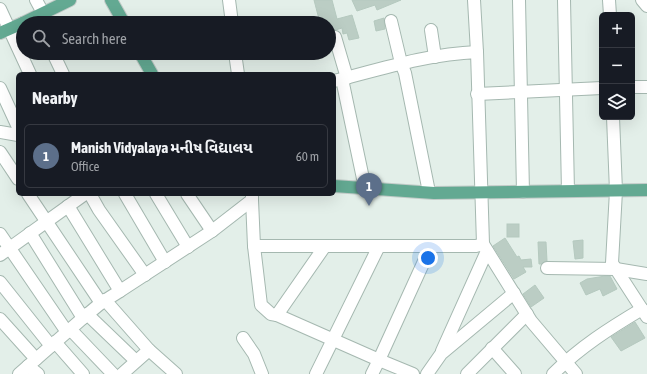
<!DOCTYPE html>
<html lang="en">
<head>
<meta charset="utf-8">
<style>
  body { margin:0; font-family:"Asap Condensed","Noto Sans Gujarati",sans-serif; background:#20242c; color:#f1f3f6 }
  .controls { position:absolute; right:12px; top:12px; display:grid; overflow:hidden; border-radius:6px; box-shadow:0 4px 16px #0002 }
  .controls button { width:36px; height:36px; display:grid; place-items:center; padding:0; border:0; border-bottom:1px solid #363941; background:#171b24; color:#f1f3f6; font:20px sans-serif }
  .you { position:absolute; left:428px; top:258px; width:14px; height:14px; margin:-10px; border:3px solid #fff; border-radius:50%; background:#1a73e8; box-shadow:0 0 0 6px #1a73e833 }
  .badge { display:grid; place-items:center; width:26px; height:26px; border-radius:50%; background:#db2777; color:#fff; font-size:13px; font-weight:700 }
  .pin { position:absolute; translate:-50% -33px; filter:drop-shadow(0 1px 2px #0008) }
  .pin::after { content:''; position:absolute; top:21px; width:14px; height:12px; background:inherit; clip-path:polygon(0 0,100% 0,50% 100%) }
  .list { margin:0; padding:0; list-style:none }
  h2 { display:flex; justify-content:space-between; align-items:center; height:52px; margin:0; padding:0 16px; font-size:17px }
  h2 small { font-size:13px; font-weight:400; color:#9ea1a6 }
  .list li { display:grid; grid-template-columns:26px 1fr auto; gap:12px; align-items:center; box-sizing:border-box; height:64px; margin:0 8px 8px; padding:0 8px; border:1px solid #363941; border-radius:6px }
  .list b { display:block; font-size:15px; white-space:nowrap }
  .list p { margin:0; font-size:13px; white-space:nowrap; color:#9ea1a6 }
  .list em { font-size:13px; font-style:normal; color:#9ea1a6 }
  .icon { flex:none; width:22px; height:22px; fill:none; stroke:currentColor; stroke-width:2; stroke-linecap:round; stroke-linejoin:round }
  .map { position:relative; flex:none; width:647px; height:374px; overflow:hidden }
  .search { position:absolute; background:#171b24; box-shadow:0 4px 16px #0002; left:16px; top:16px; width:320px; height:44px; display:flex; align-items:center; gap:10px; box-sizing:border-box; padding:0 14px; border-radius:22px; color:#9ea1a6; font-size:15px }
  .panel { position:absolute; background:#171b24; box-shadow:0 4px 16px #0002; left:16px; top:72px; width:320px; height:124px; border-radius:6px }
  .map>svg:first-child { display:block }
  .building { fill:#bbcdc4; stroke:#b5c9bf }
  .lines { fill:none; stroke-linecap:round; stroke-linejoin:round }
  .minor-casing { stroke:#a5b8b0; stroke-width:14 }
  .major-casing { stroke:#c1cac7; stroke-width:14 }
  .minor { stroke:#fff; stroke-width:12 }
  .major { stroke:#63a992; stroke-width:12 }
</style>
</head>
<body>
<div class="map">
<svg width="647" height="374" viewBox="0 0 647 374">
  <rect width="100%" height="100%" fill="#e3efe9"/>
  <g class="building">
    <path d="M 314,0 L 332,0 L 337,19 L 352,15 L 359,38 L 349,40 L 347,33 L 343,34 L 342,28 L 329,32 L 329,23 L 320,23 Z"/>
    <path d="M 352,0 L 401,0 L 377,10 L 375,5 L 357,11 Z"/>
    <path d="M 384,18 L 385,29 L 376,31 L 374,21 Z"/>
    <rect x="507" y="224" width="12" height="13"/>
    <path d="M 505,238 L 517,257 L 519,256 L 521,260 L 531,259 L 532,267 L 523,267 L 526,272 L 514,279 L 493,246 Z"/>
    <path d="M 583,240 L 583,258 L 575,259 L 573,241 Z"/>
    <path d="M 538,242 L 546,242 L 547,261 L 541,264 L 539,264 Z"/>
    <path d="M 605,276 L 610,276 L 617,289 L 603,296 L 600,289 L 586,295 L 580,283 L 587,279 Z"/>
    <path d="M 535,285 L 544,298 L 531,307 L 523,294 Z"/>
    <path d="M 635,322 L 645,338 L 621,351 L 611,337 Z"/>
  </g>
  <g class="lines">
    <defs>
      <g id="minor">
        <path d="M 36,0 L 43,13"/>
        <path d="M 229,0 L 232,23"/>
        <path d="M 474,0 L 477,52"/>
        <path d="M 519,0 L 523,192"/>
        <path d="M 564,0 L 568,191"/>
        <path d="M 609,0 L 610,15"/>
        <path d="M 642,0 L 647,6"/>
        <path d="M 0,9 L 30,74"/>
        <path d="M 391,21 L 401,63 L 405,73 L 429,192"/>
        <path d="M 431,30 L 435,57"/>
        <path d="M 335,37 L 347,78"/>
        <path d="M 53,53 L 63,74"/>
        <path d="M 235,53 L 238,74"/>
        <path d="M 342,79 L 365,188"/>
        <path d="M 334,81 C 381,69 428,54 477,52 L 483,244 L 476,246 L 325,246 L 277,315 L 379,360 L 372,374"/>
        <path d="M 632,87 L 647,87"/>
        <path d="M 0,88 L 18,127"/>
        <path d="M 477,94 L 602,88"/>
        <path d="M 613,117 L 616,191 L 612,263 L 647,317"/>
        <path d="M 0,132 L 18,135"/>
        <path d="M 0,152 L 18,179"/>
        <path d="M 28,194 L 101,303 L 120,291"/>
        <path d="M 90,194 L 99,210 L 145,275"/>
        <path d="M 125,194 L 165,262"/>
        <path d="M 156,194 L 188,247"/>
        <path d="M 187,194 L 212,231"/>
        <path d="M 252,200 L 254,246 L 261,305 L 271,314 L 277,315"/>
        <path d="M 68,206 L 120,291 L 212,231 L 252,200 L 252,194"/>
        <path d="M 30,233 L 83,318 L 101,303"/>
        <path d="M 0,234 L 67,332"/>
        <path d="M 483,244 L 531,321 L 576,374"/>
        <path d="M 254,246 L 325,246"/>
        <path d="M 0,255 L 85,194"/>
        <path d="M 547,268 L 616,269 L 647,274"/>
        <path d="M 0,282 L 51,346"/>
        <path d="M 105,300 L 149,350 L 122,374"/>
        <path d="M 87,314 L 136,361"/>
        <path d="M 0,319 L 36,359"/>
        <path d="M 70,329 L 113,374"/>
        <path d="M 243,338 L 254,354 L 262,374"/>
        <path d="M 55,342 L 83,374"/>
        <path d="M 492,348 L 515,374"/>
        <path d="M 149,350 L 176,374"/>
        <path d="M 442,351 L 487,251"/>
        <path d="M 28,366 L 38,374"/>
        <path d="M 19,374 L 83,318"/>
        <path d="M 316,374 L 379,246"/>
        <path d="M 413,374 L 379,360 L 431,246"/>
        <path d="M 427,374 L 441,354 L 514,293"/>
        <path d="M 467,374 L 527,314"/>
        <path d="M 553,374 C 580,347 610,328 642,309"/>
      </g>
      <g id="major">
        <path d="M 111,0 L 124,23"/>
        <path d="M 23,23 L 70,0"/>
        <path d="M 0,33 L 23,23"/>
        <path d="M 140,53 L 152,74"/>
        <path d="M 334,186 L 434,193 L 647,190"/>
      </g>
    </defs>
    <use href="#minor" class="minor-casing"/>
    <use href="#major" class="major-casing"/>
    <use href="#minor" class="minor"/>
    <use href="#major" class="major"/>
  </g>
</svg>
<div class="controls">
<button>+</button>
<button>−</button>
<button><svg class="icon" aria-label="layers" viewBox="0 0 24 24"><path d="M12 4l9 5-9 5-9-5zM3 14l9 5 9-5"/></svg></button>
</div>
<div class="you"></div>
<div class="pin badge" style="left:369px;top:206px;background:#5c6f8a">1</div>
<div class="search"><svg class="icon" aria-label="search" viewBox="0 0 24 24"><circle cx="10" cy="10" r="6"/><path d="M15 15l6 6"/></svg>Search here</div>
<section class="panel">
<h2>Nearby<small></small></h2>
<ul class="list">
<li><span class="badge" style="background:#5c6f8a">1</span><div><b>Manish Vidyalaya મનીષ વિદ્યાલય</b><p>Office</p></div><em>60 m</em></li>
</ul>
</section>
</div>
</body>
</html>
